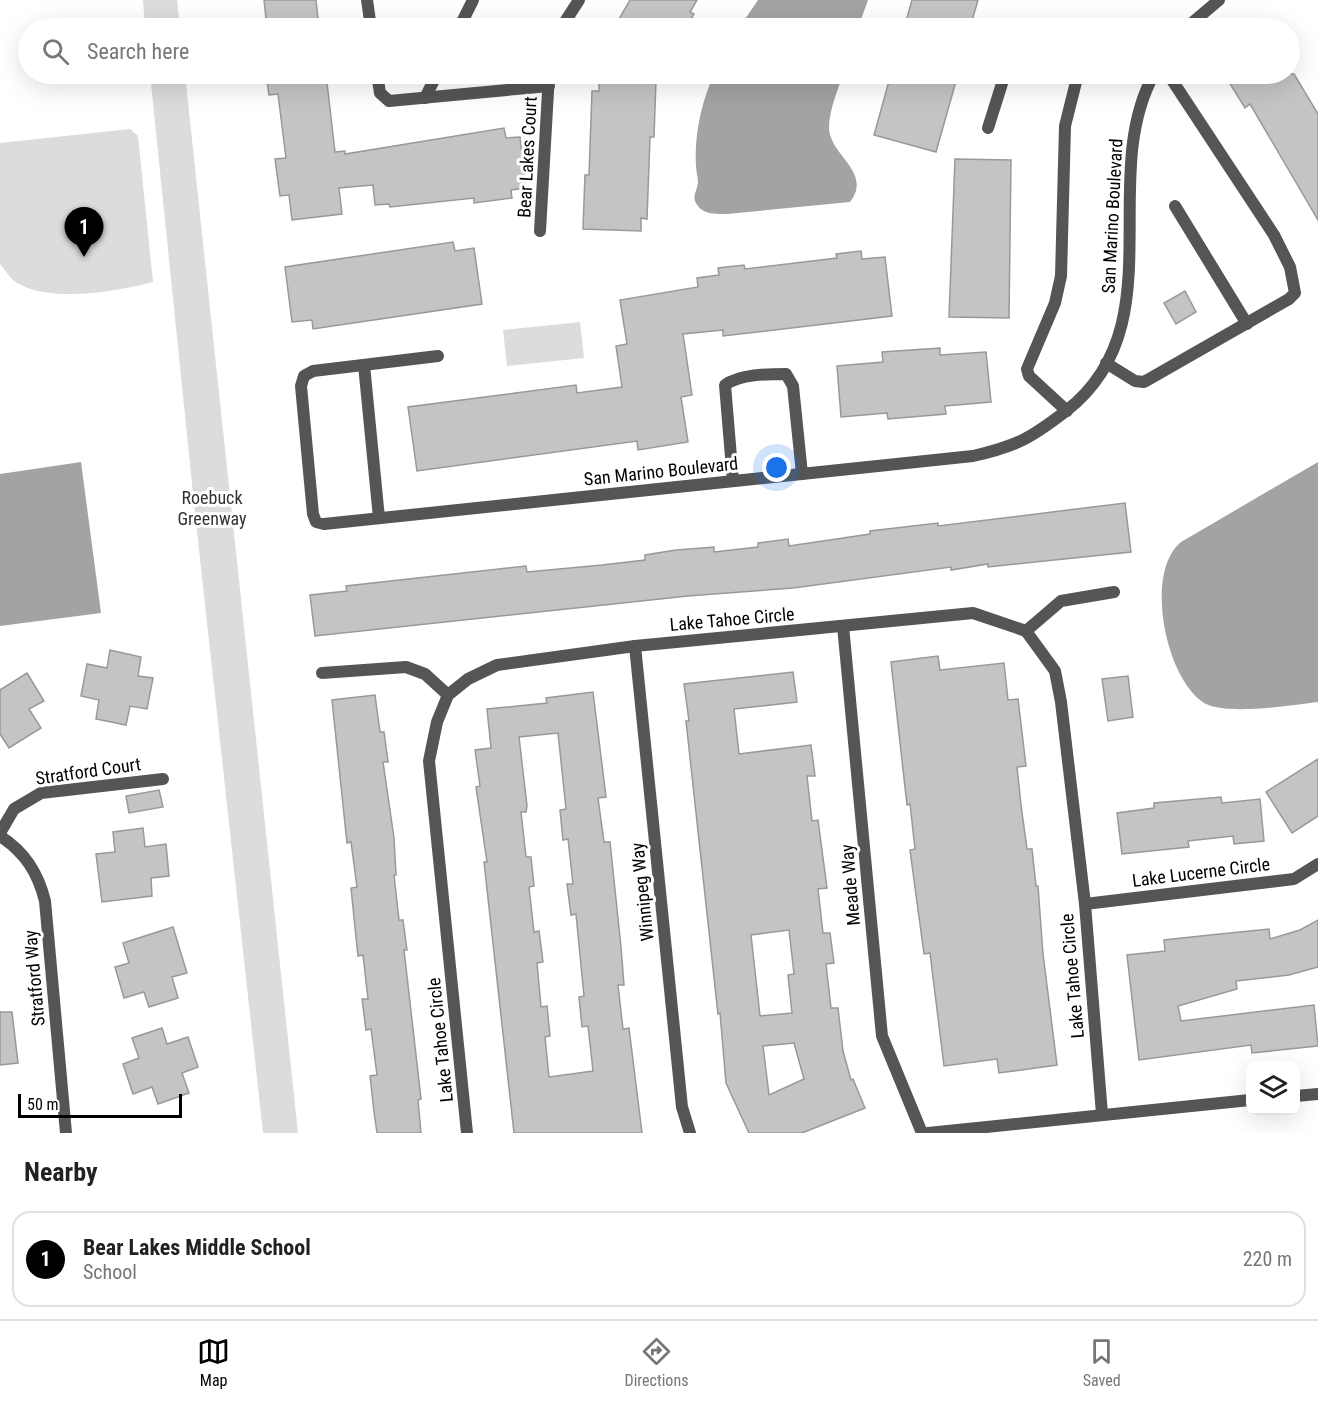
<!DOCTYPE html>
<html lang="en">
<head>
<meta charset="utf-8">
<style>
  body { margin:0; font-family:"Roboto Condensed",sans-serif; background:#f6f6f6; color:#222 }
  .controls { position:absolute; right:18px; bottom:18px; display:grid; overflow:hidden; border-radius:12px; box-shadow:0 6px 24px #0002 }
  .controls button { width:54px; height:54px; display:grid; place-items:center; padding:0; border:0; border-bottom:2px solid #e0e0e0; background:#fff; color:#222; font:30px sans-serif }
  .scale { position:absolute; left:18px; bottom:15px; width:164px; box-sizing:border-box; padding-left:6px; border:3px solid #000; border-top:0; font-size:16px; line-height:21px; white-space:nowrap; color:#000; -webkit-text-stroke:4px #fff; paint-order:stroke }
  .you { position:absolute; left:777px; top:468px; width:21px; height:21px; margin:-15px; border:4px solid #fff; border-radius:50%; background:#1a73e8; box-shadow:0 0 0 9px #1a73e833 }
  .badge { display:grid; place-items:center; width:39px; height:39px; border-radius:50%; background:#000; color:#fff; font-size:20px; font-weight:700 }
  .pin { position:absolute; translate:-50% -50px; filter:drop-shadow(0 2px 3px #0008) }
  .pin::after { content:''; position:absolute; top:32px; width:21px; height:18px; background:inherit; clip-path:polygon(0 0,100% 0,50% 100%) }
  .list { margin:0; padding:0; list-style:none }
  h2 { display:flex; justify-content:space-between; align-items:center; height:78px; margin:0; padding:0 24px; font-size:26px }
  h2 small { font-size:20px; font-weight:400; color:#767676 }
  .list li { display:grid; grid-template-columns:39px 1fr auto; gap:18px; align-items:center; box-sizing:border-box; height:96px; margin:0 12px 12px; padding:0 12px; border:2px solid #e0e0e0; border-radius:18px }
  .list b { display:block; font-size:22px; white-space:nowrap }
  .list p { margin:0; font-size:20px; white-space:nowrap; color:#767676 }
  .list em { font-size:20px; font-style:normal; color:#767676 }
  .icon { flex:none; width:33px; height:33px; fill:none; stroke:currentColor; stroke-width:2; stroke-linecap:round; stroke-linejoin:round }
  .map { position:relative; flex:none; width:1318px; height:1133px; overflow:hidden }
  .search { position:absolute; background:#fff; box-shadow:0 6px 24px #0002; left:18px; right:18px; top:18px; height:66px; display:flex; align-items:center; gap:15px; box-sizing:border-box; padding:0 21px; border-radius:33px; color:#767676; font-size:22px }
  .sheet { height:186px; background:#fff }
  nav { display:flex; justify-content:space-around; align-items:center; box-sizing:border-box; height:84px; border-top:2px solid #e0e0e0; background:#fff; font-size:16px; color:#767676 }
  nav a { display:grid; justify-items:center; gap:3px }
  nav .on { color:#000 }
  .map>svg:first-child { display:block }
  .green { fill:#dcdcdc }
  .water { fill:#a3a3a3 }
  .building { fill:#c4c4c4; stroke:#999; stroke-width:1.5; fill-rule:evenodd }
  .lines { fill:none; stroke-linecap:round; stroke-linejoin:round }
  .minor { stroke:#555; stroke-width:12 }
  .labels { text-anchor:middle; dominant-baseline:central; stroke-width:6; stroke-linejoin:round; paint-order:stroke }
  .street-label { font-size:18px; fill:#000; stroke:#fff }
  .park-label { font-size:18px; fill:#333; stroke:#fff }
</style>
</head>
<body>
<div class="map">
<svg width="1318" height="1133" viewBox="0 0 1318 1133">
  <rect width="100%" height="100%" fill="#fff"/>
  <g class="green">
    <path d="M 143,0 L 177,0 L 180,28 L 145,28 Z"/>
    <path d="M 150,74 L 185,74 L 298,1133 L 263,1133 L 195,513 Z"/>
    <path d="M 130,129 L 138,136 L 153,282 C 118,291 53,303 19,284 C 12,281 5,270 0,264 L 0,143 Z"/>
    <path d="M 580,322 L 584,358 L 507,366 L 503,330 Z"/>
  </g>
  <g class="water">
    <path d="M 758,0 L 868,0 L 858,28 L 739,28 Z"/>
    <path d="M 714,74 L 843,74 C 838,90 829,110 829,128 C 830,156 873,172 850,202 L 727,214 C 715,214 701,215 695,201 C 693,195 697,190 698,183 C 698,177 696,171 696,165 C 694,134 702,101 714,74 Z"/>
    <path d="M 81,462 L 101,613 L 0,626 L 0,474 Z"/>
    <path d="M 1318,462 L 1318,702 C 1291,705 1227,716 1204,703 C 1165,678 1144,572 1181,542 Z"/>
  </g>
  <g class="building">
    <path d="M 264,0 L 316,0 L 319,28 L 267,28 Z"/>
    <path d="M 630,0 L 697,0 L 690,12 L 694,14 L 686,28 L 614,28 Z"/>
    <path d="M 912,0 L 978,0 L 970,28 L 904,28 Z"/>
    <path d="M 266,74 L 326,74 L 335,152 L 345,151 L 345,154 L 504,128 L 506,138 L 520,137 L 526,188 L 511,190 L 512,198 L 474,203 L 474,198 L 390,207 L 389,204 L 375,205 L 373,185 L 339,188 L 342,214 L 292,220 L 289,195 L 280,196 L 275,159 L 286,158 L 278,94 L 269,95 Z"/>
    <path d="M 891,74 L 958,74 L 936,152 L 874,135 Z"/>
    <path d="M 1224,74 L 1294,74 L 1318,114 L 1318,220 L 1250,104 L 1245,108 Z"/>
    <path d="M 599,78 L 656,80 L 654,137 L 650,137 L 647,219 L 641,218 L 641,231 L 583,229 L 585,175 L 589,175 L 592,91 L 599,91 Z"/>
    <path d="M 955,159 L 1011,160 L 1009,318 L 949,317 Z"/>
    <path d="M 453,242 L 455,251 L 474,248 L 482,304 L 313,329 L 312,320 L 292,322 L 285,267 Z"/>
    <path d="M 861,251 L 862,259 L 885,257 L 892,316 L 723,336 L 723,330 L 683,334 L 692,395 L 681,397 L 688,442 L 638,450 L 637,441 L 417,471 L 408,407 L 576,385 L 577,393 L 622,387 L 616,346 L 627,344 L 620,300 L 698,287 L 697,278 L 719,275 L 718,268 L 744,265 L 745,269 L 837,258 L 836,254 Z"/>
    <path d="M 1185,291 L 1196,312 L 1176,324 L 1164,303 Z"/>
    <path d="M 940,348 L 940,355 L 986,352 L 991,402 L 945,406 L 946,414 L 888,419 L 887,413 L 841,417 L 837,366 L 883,362 L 882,352 Z"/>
    <path d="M 1125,503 L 1131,552 L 988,567 L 988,564 L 951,570 L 951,567 L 793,588 L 688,596 L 315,636 L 310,595 L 347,591 L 346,586 L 526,566 L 527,572 L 602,565 L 645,560 L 645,555 L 676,550 L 714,547 L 714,552 L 758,547 L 758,543 L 788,539 L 789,546 L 870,534 L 870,531 L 938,523 L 938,526 Z"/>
    <path d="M 110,650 L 141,657 L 138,676 L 153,678 L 147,709 L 130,706 L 126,725 L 96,719 L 99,700 L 81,696 L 87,664 L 107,668 Z"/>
    <path d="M 938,656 L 940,670 L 1004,663 L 1008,700 L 1018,699 L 1026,766 L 1017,767 L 1021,805 L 1027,849 L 1032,849 L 1036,886 L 1038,886 L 1043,954 L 1057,1065 L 999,1073 L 997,1059 L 944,1066 L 930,953 L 924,954 L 914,880 L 910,850 L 915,849 L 910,804 L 907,805 L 891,662 Z"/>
    <path d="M 793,672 L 797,702 L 734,709 L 739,754 L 811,745 L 815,776 L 807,776 L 812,821 L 818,820 L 827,888 L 818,889 L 823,933 L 830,933 L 834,963 L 826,964 L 831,1008 L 838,1008 L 843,1051 L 851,1080 L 853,1079 L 865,1108 L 802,1133 L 749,1133 L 726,1083 L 720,1013 L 718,1014 L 686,721 L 689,721 L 684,684 ZM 789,930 L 794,974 L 788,975 L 792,1013 L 760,1016 L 751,935 ZM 794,1043 L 804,1079 L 769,1095 L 763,1046 Z"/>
    <path d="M 27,673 L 44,701 L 29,709 L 41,728 L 9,748 L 0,734 L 0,690 Z"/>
    <path d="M 1128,676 L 1133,717 L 1108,721 L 1102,679 Z"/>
    <path d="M 593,692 L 606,797 L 598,798 L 604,842 L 610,842 L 621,947 L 624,985 L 618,985 L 623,1029 L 629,1028 L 642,1133 L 514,1133 L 484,862 L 487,862 L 476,787 L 480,786 L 475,750 L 491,748 L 487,709 L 547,703 L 546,698 ZM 558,733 L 566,809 L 560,810 L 563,840 L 568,839 L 573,884 L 567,884 L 571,915 L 576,914 L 584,996 L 579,997 L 582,1027 L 588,1026 L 593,1071 L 549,1077 L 545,1037 L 550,1036 L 547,1006 L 541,1007 L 537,963 L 543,962 L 539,931 L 534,932 L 529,887 L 534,886 L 531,857 L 526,857 L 521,812 L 526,812 L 527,806 L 519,737 Z"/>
    <path d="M 375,695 L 380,732 L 384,732 L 388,762 L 383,762 L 394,838 L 396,875 L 394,875 L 399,920 L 403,920 L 407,950 L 404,950 L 421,1099 L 418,1100 L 421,1133 L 377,1133 L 374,1112 L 370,1076 L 377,1075 L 371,1029 L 366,1030 L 362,999 L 368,999 L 363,955 L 358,956 L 351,888 L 357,887 L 351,842 L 347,843 L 332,700 Z"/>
    <path d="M 1318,759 L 1318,816 L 1292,833 L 1266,792 Z"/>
    <path d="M 159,790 L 163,807 L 129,813 L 126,796 Z"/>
    <path d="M 1221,797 L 1222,803 L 1260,799 L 1264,841 L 1234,844 L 1233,836 L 1188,841 L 1189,847 L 1122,854 L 1117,813 L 1154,808 L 1154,803 Z"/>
    <path d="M 143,828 L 145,847 L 166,844 L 169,876 L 151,878 L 152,896 L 102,902 L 96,854 L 115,852 L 113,832 Z"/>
    <path d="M 1318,920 L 1318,967 L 1289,975 L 1236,981 L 1237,989 L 1178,1006 L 1181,1021 L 1314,1005 L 1318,1046 L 1252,1053 L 1251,1045 L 1139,1060 L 1127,955 L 1165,951 L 1164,940 L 1210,935 L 1269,929 L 1270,939 L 1300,930 Z"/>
    <path d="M 173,927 L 187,973 L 172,977 L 178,998 L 149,1007 L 144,992 L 124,998 L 115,967 L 129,963 L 123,943 Z"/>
    <path d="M 0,1012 L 12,1012 L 18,1063 L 0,1065 Z"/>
    <path d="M 162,1028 L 167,1044 L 188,1037 L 198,1067 L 182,1073 L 189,1093 L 158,1104 L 152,1087 L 133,1094 L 123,1064 L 139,1058 L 132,1038 Z"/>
  </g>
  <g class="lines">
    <g class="minor">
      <path d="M 367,0 L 371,28"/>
      <path d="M 459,28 L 473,0"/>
      <path d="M 561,28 L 579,0"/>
      <path d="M 1186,28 L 1219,0"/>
      <path d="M 377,74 L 380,93 L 389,101 L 549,86"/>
      <path d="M 425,98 L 437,74"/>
      <path d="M 988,128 L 1005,74"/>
      <path d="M 1175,206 L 1247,324"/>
      <path d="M 540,231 L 549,74"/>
      <path d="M 438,356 L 313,371 L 304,376 L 301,386 L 313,514 L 316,522 L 324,524 L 973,456 C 1017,446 1031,438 1066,411 C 1176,326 1096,179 1154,74"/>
      <path d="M 1106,363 L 1135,381 L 1144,382 L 1289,299 L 1295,293 L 1290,267 L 1274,235 L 1168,74"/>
      <path d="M 364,365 L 379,518"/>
      <path d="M 1067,411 L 1029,376 L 1027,369 L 1055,303 L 1061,276 L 1065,126 L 1078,74"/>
      <path d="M 733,481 L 725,385 C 740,374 767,374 786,374 L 793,386 L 802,474"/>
      <path d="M 843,626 L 882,1036 L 922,1133"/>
      <path d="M 1026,631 L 1055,671 L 1061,702 L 1085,904 L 1102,1114"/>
      <path d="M 635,646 L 682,1107 L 690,1133"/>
      <path d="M 322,673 L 406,667 L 425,674 L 448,695 L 468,679 L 497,665 L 635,646 L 973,613 L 1026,631 L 1061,601 L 1114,592"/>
      <path d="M 448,695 L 437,722 L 429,761 L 467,1133"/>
      <path d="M 0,833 L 14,809 L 41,793 L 163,779"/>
      <path d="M 0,836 C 25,852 38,873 45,901 L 66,1133"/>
      <path d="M 1085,904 L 1294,879 L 1318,864"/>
      <path d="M 1296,1096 L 1318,1094"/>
      <path d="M 928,1133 L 1250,1100"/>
    </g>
  </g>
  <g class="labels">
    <g class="street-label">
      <text transform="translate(527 157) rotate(-87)">Bear Lakes Court</text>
      <text transform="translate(1112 216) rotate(-87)">San Marino Boulevard</text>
      <text transform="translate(661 471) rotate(-6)">San Marino Boulevard</text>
      <text transform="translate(732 619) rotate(-5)">Lake Tahoe Circle</text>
      <text transform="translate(88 771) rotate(-8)">Stratford Court</text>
      <text transform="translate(1201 872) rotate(-7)">Lake Lucerne Circle</text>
      <text transform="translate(850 885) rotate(-95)">Meade Way</text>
      <text transform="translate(642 892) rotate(-96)">Winnipeg Way</text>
      <text transform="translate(1072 976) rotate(-95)">Lake Tahoe Circle</text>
      <text transform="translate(34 978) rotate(-95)">Stratford Way</text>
      <text transform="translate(440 1040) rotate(-96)">Lake Tahoe Circle</text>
    </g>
    <g class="park-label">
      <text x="212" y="497">Roebuck<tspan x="212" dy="21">Greenway</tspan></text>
    </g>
  </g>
</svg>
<div class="controls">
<button><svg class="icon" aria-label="layers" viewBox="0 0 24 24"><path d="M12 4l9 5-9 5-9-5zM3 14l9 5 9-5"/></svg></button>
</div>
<div class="scale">50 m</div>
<div class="you"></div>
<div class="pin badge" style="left:84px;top:257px">1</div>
<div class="search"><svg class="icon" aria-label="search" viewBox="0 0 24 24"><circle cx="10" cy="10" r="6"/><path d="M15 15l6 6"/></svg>Search here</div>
</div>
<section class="sheet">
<h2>Nearby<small></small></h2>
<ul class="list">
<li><span class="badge">1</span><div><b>Bear Lakes Middle School</b><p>School</p></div><em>220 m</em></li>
</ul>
</section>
<nav>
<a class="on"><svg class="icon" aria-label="map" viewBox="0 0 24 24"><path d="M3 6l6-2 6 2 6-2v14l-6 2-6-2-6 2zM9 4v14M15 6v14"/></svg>Map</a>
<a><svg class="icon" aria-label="directions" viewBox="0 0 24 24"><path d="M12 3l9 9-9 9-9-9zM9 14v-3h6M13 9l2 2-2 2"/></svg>Directions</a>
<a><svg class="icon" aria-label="saved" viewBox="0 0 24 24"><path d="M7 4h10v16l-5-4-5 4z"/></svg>Saved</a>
</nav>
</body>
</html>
